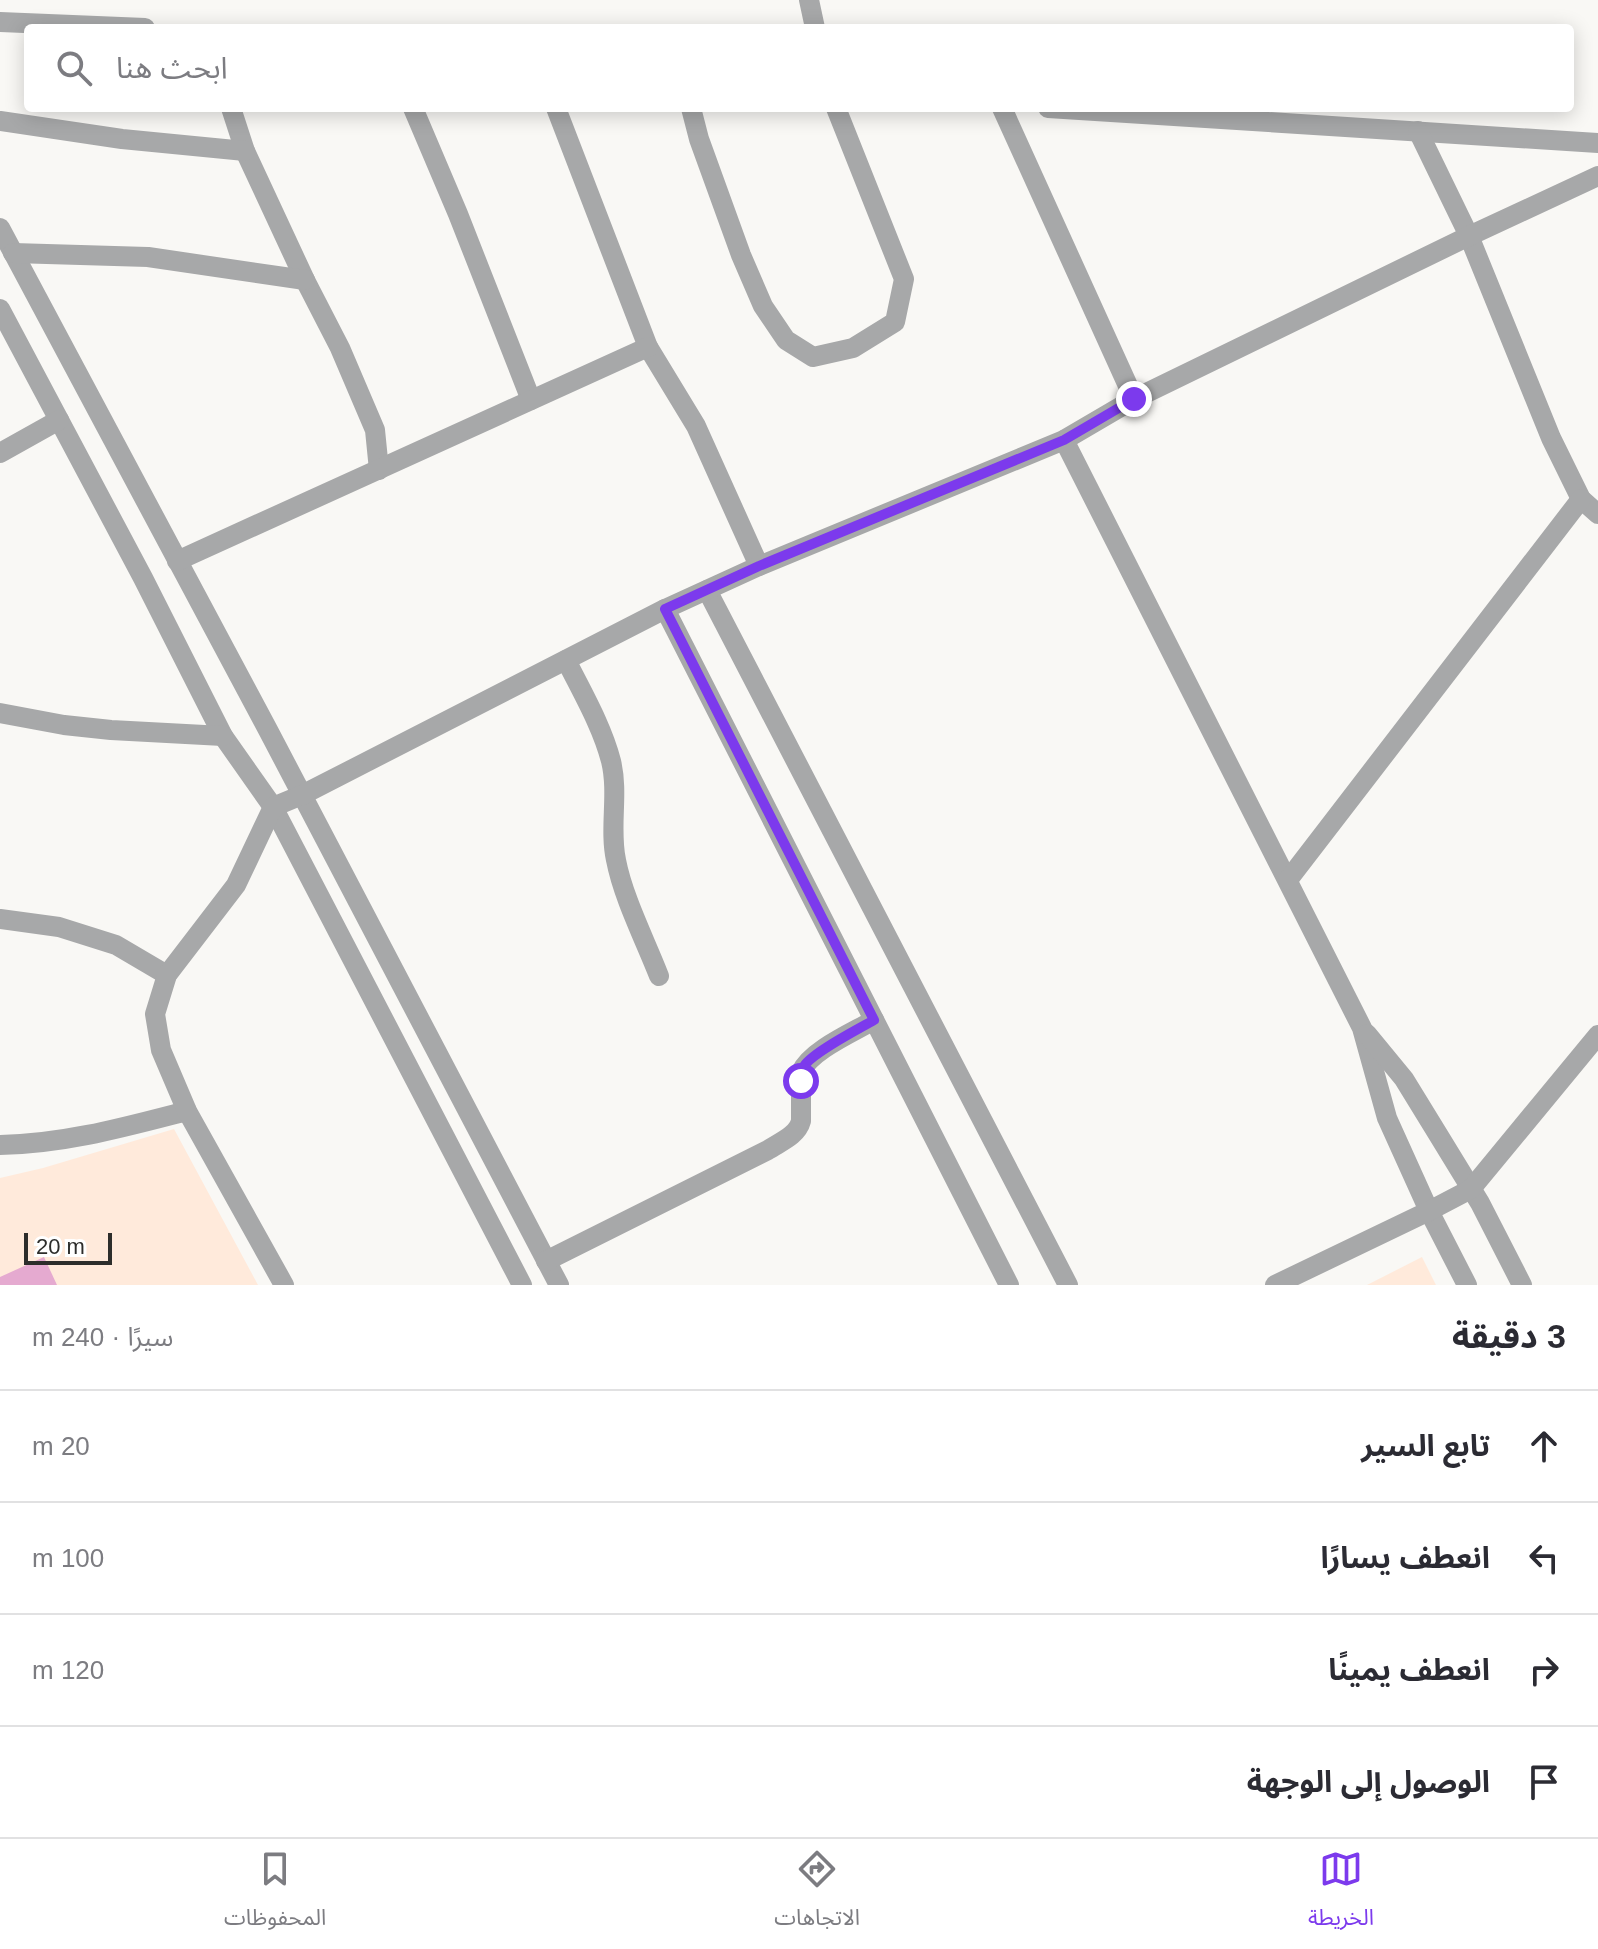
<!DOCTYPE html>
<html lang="ar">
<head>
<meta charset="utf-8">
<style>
  body { margin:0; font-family:Arial,"Noto Sans Arabic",sans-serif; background:#f2f2f3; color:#2b2b33; direction:rtl }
  .scale { position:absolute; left:24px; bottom:20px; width:88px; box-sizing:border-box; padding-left:8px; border:4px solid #2d2d2b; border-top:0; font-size:22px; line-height:28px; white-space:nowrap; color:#2d2d2b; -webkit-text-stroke:6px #fff; paint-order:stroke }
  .stop { position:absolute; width:24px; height:24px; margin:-18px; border:6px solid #7c3aed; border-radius:50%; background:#fff }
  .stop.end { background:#7c3aed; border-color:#fff; box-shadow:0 2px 8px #0008 }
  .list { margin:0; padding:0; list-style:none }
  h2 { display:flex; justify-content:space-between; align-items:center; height:104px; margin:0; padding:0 32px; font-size:34px }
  h2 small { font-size:26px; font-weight:400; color:#7c7c81 }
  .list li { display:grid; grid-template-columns:52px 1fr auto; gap:24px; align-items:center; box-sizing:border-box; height:112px; padding:0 32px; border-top:2px solid #e1e1e2 }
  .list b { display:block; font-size:30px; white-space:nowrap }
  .list em { font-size:26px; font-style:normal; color:#7c7c81 }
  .icon { flex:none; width:44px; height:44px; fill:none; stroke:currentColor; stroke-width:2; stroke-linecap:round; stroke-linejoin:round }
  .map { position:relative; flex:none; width:1598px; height:1285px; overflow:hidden; direction:ltr }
  .search { position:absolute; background:#fff; box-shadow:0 4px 20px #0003; left:24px; right:24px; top:24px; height:88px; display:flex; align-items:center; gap:20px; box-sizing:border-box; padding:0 28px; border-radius:8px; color:#7c7c81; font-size:30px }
  .sheet { height:552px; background:#fff }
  nav { display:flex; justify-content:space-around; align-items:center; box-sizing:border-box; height:112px; border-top:2px solid #e1e1e2; background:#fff; font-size:22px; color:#7c7c81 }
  nav a { display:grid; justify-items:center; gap:4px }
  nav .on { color:#7c3aed }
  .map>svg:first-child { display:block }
  .education { fill:#ffeadb }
  .building { fill:#e5aad0 }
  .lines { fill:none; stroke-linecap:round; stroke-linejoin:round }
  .minor { stroke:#a7a8a9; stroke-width:20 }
  .route { stroke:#7c3aed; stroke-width:10 }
</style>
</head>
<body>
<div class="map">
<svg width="1598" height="1285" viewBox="0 0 1598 1285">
  <rect width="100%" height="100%" fill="#f9f8f5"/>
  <g class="education">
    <path d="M 174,1129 L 258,1285 L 0,1285 L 0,1178 L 43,1168 Z"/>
    <path d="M 1422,1257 L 1436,1285 L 1367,1285 Z"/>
  </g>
  <path class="building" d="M 44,1257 L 57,1285 L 0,1285 L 0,1277 Z"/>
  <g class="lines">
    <g class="minor">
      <path d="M 809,0 L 815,28"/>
      <path d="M 0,22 L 145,28"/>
      <path d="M 231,108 L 245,151 L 305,280 L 340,348 L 375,430 L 379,470"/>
      <path d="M 413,108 L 458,214 L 531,400"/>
      <path d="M 556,108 L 648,347 L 696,426 L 759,566"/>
      <path d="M 691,108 L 699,139 L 741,255 L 763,306 L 786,340 L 813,357 L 853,348 L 895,322 L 904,279 L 836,108"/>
      <path d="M 1002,108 L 1134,399"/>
      <path d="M 1048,108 L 1598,143"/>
      <path d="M 0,121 L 122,139 L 245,151"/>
      <path d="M 1418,131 L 1469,236 L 1551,438 L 1581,499 L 1598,514"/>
      <path d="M 0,228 L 268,730 L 559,1285"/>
      <path d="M 13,253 L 148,257 L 305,280"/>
      <path d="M 0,309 L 143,578 L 223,736 L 273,807 L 522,1285"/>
      <path d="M 1064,440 L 1362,1028 L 1387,1118 L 1429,1211 L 1467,1285"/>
      <path d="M 0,453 L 59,420"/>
      <path d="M 177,561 L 648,347"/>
      <path d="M 707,590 L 1068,1285"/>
      <path d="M 665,609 L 1009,1285"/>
      <path d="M 566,660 C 582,692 602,726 611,761 C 619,794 609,828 616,860 C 623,897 645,940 659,976"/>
      <path d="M 0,713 L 64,725 L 111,730 L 223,736"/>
      <path d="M 1288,880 L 1581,499"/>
      <path d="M 0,919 L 59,927 L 116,945 L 167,975"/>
      <path d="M 1367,1034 L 1404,1079 L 1439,1136 L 1480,1203 L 1522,1285"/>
      <path d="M 0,1145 C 64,1144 125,1127 187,1111"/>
      <path d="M 546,1261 L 768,1150 C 780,1142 797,1136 801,1121 L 801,1072 C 811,1050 854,1032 874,1020"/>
      <path d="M 284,1285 L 187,1111 L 161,1050 L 155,1014 L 167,975 L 236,885 L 273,807 L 302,795 L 665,609 L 759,566 L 1064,440 L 1134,399 L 1469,236 L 1598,176"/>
      <path d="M 1275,1285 L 1429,1211 L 1471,1189 L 1598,1035"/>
    </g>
  </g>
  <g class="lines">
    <path class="route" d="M 801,1081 C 801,1077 801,1072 803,1068 C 809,1054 859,1029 874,1020 L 665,609 L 759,566 L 1064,440 L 1134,399"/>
  </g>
</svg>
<div class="scale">20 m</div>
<div class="stop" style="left:801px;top:1081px"></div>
<div class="stop end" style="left:1134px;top:399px"></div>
<div class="search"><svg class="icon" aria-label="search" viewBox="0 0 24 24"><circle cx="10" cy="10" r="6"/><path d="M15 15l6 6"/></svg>ابحث هنا</div>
</div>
<section class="sheet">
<h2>3 دقيقة<small>سيرًا · 240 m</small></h2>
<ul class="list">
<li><svg class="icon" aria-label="ahead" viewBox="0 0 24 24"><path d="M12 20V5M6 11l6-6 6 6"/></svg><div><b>تابع السير</b></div><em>20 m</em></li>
<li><svg class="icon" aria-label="left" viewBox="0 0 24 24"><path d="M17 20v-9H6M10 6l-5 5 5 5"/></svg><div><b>انعطف يسارًا</b></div><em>100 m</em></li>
<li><svg class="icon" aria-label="right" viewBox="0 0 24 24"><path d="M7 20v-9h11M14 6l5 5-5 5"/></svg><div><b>انعطف يمينًا</b></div><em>120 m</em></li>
<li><svg class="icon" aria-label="arrive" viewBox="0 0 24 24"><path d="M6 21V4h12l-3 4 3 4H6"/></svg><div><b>الوصول إلى الوجهة</b></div></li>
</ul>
</section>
<nav>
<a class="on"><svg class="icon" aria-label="map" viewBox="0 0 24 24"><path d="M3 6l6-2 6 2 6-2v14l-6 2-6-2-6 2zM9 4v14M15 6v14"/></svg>الخريطة</a>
<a><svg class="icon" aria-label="directions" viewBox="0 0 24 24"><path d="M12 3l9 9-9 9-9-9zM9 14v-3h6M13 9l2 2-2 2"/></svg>الاتجاهات</a>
<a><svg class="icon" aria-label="saved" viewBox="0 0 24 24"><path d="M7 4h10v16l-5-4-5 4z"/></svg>المحفوظات</a>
</nav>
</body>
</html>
